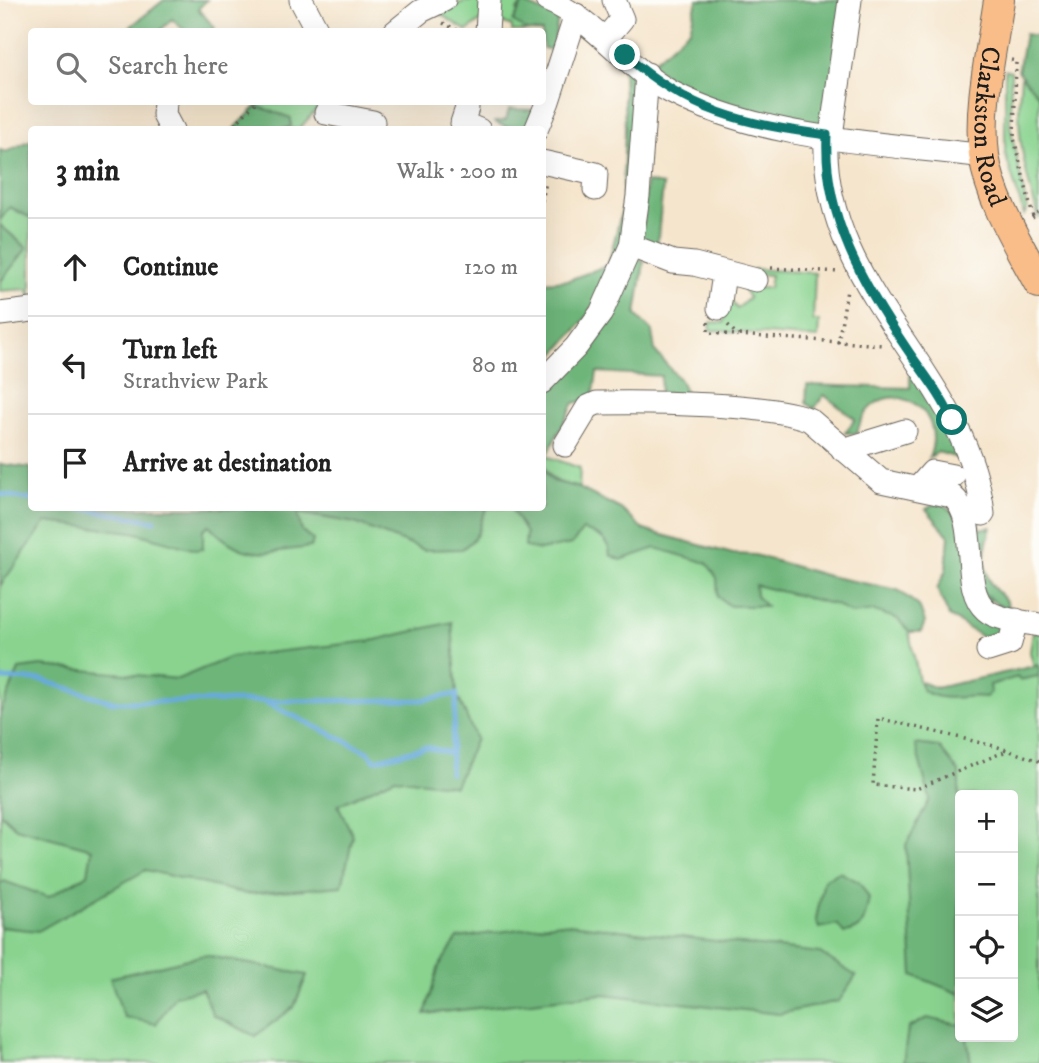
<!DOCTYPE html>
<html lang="en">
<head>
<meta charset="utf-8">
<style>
  body { margin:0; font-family:"IM FELL DW Pica",serif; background:#f6f6f6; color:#222 }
  .controls { position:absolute; right:21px; bottom:21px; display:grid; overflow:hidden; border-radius:7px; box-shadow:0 7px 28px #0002 }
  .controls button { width:63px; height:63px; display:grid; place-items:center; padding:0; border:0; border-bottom:2px solid #e0e0e0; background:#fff; color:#222; font:35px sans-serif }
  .stop { position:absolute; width:21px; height:21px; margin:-16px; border:5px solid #0f766e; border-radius:50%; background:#fff }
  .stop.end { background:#0f766e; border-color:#fff; box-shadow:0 2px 7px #0008 }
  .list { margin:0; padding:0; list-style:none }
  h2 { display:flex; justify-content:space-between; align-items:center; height:91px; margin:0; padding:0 28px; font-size:30px }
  h2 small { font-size:23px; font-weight:400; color:#767676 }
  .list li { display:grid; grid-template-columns:46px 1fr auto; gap:21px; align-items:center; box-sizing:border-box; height:98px; padding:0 28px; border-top:2px solid #e0e0e0 }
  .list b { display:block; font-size:26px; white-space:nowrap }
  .list p { margin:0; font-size:23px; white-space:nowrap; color:#767676 }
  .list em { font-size:23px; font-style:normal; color:#767676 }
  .icon { flex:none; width:38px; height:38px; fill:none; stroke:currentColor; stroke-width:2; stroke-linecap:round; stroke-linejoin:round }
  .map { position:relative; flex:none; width:1039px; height:1063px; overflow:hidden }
  .search { position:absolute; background:#fff; box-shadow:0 7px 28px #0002; left:28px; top:28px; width:518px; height:77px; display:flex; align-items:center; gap:18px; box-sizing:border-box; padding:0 24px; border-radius:7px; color:#767676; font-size:26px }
  .panel { position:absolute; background:#fff; box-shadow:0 7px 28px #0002; left:28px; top:126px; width:518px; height:385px; border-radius:7px }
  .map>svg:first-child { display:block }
  .green { fill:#89d38f; stroke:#527856; stroke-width:2; fill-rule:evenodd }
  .forest { fill:#6eb57a; stroke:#45684b; stroke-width:2 }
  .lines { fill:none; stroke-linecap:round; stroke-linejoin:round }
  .stream { stroke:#68aadc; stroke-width:5 }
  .minor-casing { stroke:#68625a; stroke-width:25 }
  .major-casing { stroke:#68625a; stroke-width:32 }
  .path { stroke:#68625a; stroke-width:3.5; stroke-dasharray:2 5; stroke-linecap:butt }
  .minor { stroke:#fff; stroke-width:23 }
  .major { stroke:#f9bd89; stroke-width:30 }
  .route { stroke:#0f766e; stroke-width:9 }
  .labels { text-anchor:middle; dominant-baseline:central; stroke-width:5; stroke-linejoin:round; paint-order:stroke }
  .street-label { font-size:26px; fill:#1c1c1c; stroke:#fdfcf7 }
</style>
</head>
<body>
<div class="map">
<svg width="1039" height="1063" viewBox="0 0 1039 1063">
  <rect width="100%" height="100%" fill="#fdfcf7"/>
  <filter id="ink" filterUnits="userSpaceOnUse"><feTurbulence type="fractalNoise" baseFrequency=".0143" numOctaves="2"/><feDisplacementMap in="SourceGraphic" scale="14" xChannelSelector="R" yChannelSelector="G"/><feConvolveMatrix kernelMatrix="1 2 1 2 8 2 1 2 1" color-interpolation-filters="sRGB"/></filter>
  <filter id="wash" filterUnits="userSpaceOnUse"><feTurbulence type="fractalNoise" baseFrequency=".00686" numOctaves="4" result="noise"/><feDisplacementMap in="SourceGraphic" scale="28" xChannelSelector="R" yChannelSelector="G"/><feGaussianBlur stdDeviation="1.57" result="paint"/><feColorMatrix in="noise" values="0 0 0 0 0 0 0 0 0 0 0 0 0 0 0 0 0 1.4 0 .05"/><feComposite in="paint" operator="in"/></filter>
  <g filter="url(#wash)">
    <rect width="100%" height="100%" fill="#f5e5cc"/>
    <g class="green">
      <path d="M 480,0 L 484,18 L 467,31 L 437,12 L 463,2 Z"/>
      <path d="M 508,1 L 523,3 L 517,10 L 520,25 L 528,31 L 512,31 L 512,26 L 494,20 L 494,3 Z"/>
      <path d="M 1026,40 L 1039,41 L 1039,219 C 1017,149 1014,113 1026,40 Z"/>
      <path d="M 1005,70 L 1011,71 L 1010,125 L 1027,209 L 1024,215 L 1005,153 Z"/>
      <path d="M 260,102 L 300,102 L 303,104 L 323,102 L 299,129 L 285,129 L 291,126 L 257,106 Z"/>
      <path d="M 10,207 L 31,218 L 31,304 L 28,289 L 0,291 L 0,282 L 27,248 L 0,225 L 0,220 Z"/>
      <path d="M 754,269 L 815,273 L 813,321 L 819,321 L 818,338 L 710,330 L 711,322 L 724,323 L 725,303 L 729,298 L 737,309 L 749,298 L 743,288 L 769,288 L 771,275 L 754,274 Z"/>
      <path d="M 546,456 L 580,468 L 579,488 C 560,483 549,482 543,462 Z"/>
      <path d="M 0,481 L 32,508 L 542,508 L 900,611 L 909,632 L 919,681 L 936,688 L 1034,667 L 1030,652 L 1033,632 L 1039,632 L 1039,1063 L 0,1063 ZM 960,795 L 1013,795 L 1013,1037 L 960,1037 Z"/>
    </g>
    <g class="forest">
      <path d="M 164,0 L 207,0 L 198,9 L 215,28 L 212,31 L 185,31 L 172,19 L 160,31 L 125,31 Z"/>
      <path d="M 697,0 L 846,0 L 826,120 L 820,125 C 761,116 697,107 651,64 L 690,29 Z"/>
      <path d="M 523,3 L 558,18 L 553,50 L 543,48 L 542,32 L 528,31 L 513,22 Z"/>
      <path d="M 1025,34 L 1039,36 L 1039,96 L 1018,72 Z"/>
      <path d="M 627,67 L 640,87 L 621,252 L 586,318 L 543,368 L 543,282 L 569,280 L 608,265 L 622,210 L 625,128 L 623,70 Z"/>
      <path d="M 257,106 L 291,118 L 291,126 L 285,129 L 234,129 Z"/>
      <path d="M 509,109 L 533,110 L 528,125 C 518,132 506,128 495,122 L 506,120 Z"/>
      <path d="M 31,140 L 31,218 L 10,207 L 0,220 L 0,150 L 6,152 Z"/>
      <path d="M 646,182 L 663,185 L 657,247 L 642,238 Z"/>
      <path d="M 0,225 L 27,248 L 0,282 Z"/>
      <path d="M 637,258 L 644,262 L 636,315 L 652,331 L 655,351 L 680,380 L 687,395 L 660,393 L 661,376 L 597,372 L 593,399 L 574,403 L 543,462 L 546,473 L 553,481 L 579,488 L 621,509 L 644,530 L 733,554 L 755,555 L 828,576 L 898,590 L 919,606 L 925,622 L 921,632 L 909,632 L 898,619 L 874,611 L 852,614 L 836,605 L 755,585 L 756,596 L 766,606 L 730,606 L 718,597 L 717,578 L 707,563 L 656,548 L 621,560 L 610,555 C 609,538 598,535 583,530 L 572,544 L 540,550 L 525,547 L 526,533 L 511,508 L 542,508 L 543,392 Z"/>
      <path d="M 910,362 L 964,460 L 938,452 L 929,458 C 951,401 873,369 857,433 L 845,433 L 855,419 L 824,395 L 814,409 L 806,403 L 807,385 L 910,388 Z"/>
      <path d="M 0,464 L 31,468 L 32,508 L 488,508 C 474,525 488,530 462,549 L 424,550 L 355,523 L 297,513 L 302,531 L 313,540 L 311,547 C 265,552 244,563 209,525 L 203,530 L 203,549 L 196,550 L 133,532 L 46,522 L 0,586 Z"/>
      <path d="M 935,504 L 945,505 L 955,515 L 1000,627 L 995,637 L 984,638 L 949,616 L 937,589 L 946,570 L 949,536 L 926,509 Z"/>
      <path d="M 977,509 L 979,529 L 991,527 C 986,545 980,563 990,582 C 995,593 1006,595 1009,608 L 998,605 L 983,592 L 970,511 Z"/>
      <path d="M 452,622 L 457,694 L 476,739 L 455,786 L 395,778 L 338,805 L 353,836 L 342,886 L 246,894 L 146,870 L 38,931 L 0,927 L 0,884 L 4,881 L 48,897 L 88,874 L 92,849 L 16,828 L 0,813 L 0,714 L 19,669 L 41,666 L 178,679 L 231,657 L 371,641 Z"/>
      <path d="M 1039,665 L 1039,676 L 1019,680 L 1018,677 L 990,685 L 991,692 L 986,697 C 959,694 949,704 923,691 L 919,681 L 936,688 Z"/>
      <path d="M 915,744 L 939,747 L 959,772 L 960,994 L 913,975 L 906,845 L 930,799 Z"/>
      <path d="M 839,872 L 859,882 L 869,898 C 865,917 866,930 844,933 L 837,924 L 819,928 L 816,919 L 824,880 Z"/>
      <path d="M 560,923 L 820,953 L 856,976 L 839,1001 L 779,1014 L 602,994 L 425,1014 L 439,966 L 458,938 Z"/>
      <path d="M 204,955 L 307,975 L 294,1007 L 255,1036 L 213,1015 L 202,989 L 175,996 L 156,1024 L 124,1017 L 110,978 Z"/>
      <path d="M 927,1018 L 960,1025 L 960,1037 L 967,1037 L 971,1063 L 903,1063 L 908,1028 Z"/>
    </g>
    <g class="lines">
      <g class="stream">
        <path d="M 0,494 L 32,500"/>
        <path d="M 78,508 L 155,521"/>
        <path d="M 0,679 L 41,680 L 113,702 L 263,701 L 368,752 L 375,760 L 426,747 L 451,753 L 450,773"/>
        <path d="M 268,701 L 422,700 L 457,694 L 451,753"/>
      </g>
    </g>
  </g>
  <g filter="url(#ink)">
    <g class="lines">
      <defs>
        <g id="minor">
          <path d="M 301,0 L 318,32"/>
          <path d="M 547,0 C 596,20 625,67 671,92 C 763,140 882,143 984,156"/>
          <path d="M 395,32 L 421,11 L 444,0"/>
          <path d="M 487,32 L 489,0"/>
          <path d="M 606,38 L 622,19 L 614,0"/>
          <path d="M 165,102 L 164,115 L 172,130"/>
          <path d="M 467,108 L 462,123 L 479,130"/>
          <path d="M 326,113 L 373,122"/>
          <path d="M 536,130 L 548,101 L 576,15"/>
          <path d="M 826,135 C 819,292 968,372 983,514"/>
          <path d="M 831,136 L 850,0"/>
          <path d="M 542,162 L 596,174 L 595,189"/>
          <path d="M 631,246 L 673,262 L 694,264 L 756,280"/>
          <path d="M 719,308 L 724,274"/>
          <path d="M 0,314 L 32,310"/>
          <path d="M 542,382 L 576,347 L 601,313 L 631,246 L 638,196 L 647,74"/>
          <path d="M 565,445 L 588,407 L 597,403 C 642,402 773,403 810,420 L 881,481 L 952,496 C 981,520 959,588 986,610 C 997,620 1025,622 1039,625"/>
          <path d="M 843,450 L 905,431"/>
          <path d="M 918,488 L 932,472 L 953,476"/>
          <path d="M 988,650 L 1010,643 L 1016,620"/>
        </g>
        <g id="major">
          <path id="s1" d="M 999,0 C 992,49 978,105 984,155 C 990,199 1018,244 1039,283"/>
        </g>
      </defs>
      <use href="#minor" class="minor-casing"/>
      <use href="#major" class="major-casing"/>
      <g class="path">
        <path d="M 443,23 L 461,32"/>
        <path d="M 1011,60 L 1016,61 L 1014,138 L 1033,217"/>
        <path d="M 230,130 L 256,102"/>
        <path d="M 542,201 L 546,182"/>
        <path d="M 1032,218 L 1039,213"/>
        <path d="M 771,268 L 840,272"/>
        <path d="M 708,322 L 708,333 L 884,345"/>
        <path d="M 728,325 L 738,336"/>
        <path d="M 838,343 L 847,290"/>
        <path d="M 1004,752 L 916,789 L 873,785 L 878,718 L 998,747 L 1039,761"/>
      </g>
      <use href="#minor" class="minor"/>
      <use href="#major" class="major"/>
    </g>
  </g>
  <g class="lines" filter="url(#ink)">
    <path class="route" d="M 625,55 C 690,112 743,124 827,135 C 823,218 864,286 909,352 C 924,374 942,396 952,420"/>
  </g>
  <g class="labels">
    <g class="street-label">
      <text stroke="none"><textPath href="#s1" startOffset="128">Clarkston Road</textPath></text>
    </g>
  </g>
</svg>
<div class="controls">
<button>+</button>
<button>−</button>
<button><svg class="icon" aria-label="locate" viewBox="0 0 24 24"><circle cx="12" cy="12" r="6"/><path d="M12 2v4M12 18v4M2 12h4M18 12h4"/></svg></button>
<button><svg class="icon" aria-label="layers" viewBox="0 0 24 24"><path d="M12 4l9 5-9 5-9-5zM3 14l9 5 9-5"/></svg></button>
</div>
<div class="stop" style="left:952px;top:420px"></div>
<div class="stop end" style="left:625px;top:55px"></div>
<div class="search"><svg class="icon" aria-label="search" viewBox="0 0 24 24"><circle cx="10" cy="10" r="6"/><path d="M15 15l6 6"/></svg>Search here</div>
<section class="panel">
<h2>3 min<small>Walk · 200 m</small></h2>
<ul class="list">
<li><svg class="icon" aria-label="ahead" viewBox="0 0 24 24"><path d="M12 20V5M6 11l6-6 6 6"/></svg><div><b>Continue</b></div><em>120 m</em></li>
<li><svg class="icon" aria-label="left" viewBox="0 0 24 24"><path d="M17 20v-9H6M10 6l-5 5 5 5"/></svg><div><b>Turn left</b><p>Strathview Park</p></div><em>80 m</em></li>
<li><svg class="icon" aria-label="arrive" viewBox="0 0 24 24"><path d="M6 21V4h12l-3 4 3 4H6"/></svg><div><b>Arrive at destination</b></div></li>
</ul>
</section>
</div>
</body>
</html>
